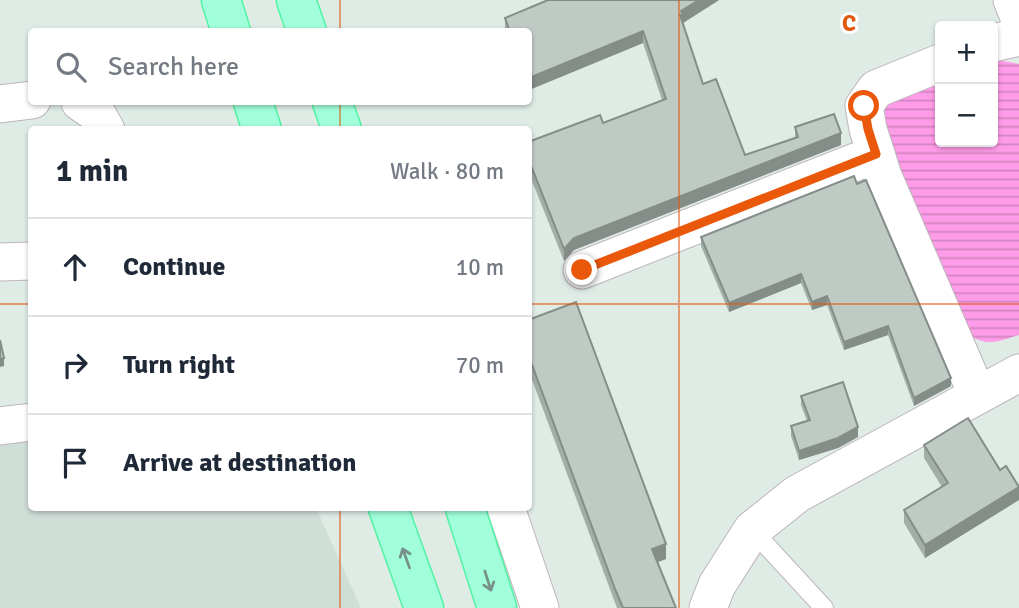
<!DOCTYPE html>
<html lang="en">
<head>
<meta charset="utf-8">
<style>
  body { margin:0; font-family:Signika,sans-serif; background:#f6f6f7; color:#1f2937 }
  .controls { position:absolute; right:21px; top:21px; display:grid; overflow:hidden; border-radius:7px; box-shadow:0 2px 5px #0004 }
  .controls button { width:63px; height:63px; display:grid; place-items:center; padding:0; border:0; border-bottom:2px solid #e0e1e3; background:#fff; color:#1f2937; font:35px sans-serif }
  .stop { position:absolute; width:21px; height:21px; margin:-16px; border:5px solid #ea580c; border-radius:50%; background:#fff }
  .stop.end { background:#ea580c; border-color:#fff; box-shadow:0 2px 7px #0008 }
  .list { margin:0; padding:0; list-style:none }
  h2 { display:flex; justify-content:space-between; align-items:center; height:91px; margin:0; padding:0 28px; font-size:30px }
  h2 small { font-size:23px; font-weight:400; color:#747a83 }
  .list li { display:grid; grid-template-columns:46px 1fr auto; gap:21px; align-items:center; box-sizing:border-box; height:98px; padding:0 28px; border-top:2px solid #e0e1e3 }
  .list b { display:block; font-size:26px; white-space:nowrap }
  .list em { font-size:23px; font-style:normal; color:#747a83 }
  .icon { flex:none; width:38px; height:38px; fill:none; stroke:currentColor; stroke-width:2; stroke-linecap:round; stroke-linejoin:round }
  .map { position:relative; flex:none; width:1019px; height:608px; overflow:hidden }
  .search { position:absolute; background:#fff; box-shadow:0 2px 5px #0004; left:28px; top:28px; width:504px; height:77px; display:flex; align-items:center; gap:18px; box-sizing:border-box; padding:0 24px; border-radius:7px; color:#747a83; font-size:26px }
  .panel { position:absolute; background:#fff; box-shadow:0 2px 5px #0004; left:28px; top:126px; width:504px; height:385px; border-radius:7px }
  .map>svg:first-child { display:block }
  .education { fill:#d0ded8 }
  .water { fill:url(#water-rules) }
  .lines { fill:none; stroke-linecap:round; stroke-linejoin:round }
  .lane-casing { stroke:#bdb5b9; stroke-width:20 }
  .street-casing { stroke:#bdb5b9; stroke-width:39 }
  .primary-casing { stroke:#50f4a3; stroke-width:41 }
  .lane { stroke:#fff; stroke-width:18 }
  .street { stroke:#fff; stroke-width:37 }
  .primary { stroke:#a1ffdc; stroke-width:38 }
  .wall { fill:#a3aea8 }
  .shaded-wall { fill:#858d88 }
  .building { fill:#becac3; stroke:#858d88; stroke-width:2 }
  .oneway { stroke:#77928a }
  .route { stroke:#ea580c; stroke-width:9 }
  .grid { fill:none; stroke:#e15910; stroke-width:2; stroke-opacity:0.55 }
  .grid-label { font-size:23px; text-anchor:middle; font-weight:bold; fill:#e15910; stroke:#fff; stroke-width:6; stroke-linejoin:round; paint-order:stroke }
</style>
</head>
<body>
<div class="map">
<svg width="1019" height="608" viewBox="0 0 1019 608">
  <defs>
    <pattern id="water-rules" width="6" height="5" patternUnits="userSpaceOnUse" patternTransform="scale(1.75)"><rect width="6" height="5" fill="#ff9ce9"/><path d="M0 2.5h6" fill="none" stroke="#d282c0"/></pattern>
  </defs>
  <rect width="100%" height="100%" fill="#dfece6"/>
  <path class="education" d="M 31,436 L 32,508 L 316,508 L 361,608 L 0,608 L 0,439 Z"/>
  <path class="water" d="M 998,60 L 1019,64 L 1019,335 C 988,345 985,346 958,328 L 880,134 L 884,99 L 940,80 L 940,142 L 993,142 L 993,62 Z"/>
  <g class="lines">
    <defs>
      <path id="lane" d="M 752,530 L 824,608"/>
      <g id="street">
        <path d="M 1012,0 L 1019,17"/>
        <path d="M 993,43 L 1019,37"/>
        <path d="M 940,63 L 876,89 L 864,106 L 868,129 L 883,176 L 977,394"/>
        <path d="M 80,102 L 97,114 L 106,130"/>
        <path d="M 0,104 L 32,100"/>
        <path d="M 0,262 L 32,261"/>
        <path d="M 582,270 L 876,154"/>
        <path d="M 0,426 L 32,422"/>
        <path d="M 506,508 L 540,608"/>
        <path d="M 708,608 L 717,585 L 752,530 L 797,494 L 1019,373"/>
      </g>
      <g id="primary">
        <path d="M 221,0 L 231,32"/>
        <path d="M 296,0 L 307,32"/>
        <path d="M 253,102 L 262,130"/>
        <path d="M 332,102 L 342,130"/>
        <path d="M 388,508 L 424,608"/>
        <path d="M 465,508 L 497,608"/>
      </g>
    </defs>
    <use href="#lane" class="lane-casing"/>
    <use href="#street" class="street-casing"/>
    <use href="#primary" class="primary-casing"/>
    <use href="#lane" class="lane"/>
    <use href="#street" class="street"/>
    <use href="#primary" class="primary"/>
  </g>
  <g class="wall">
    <path d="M 548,0 L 719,0 L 683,23 L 703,84 L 745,155 L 795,138 L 795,127 L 841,145 L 574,250 L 564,261 L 528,171 L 528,142 L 603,123 L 662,100 L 643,43 L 529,90 L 528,32 L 505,32 L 505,18 Z"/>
    <path d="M 857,184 L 951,386 L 914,406 L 888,335 L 844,350 L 827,305 L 812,310 L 801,283 L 729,312 L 701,246 L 701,237 Z"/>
    <path d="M 528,320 L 666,559 L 658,562 L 676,608 L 617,608 L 528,369 Z"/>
    <path d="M 801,396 L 858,437 L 838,448 L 799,460 L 791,436 L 791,426 L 807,421 L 801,405 Z"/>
    <path d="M 924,445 L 1000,470 L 1019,486 L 1019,500 L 925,558 L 904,523 L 904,510 L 942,487 L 924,458 Z"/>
  </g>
  <g class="shaded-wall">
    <path d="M 699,0 L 719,0 L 683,23 L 680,15 L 681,11 Z"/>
    <path d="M 643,31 L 643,43 L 529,90 L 529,78 Z"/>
    <path d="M 841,133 L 841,145 L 574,250 L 564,261 L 564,249 L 574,238 Z"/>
    <path d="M 801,274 L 801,283 L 729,312 L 729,303 Z"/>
    <path d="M 827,296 L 827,305 L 812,310 L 812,302 Z"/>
    <path d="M 888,326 L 888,335 L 844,350 L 844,342 Z"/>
    <path d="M 4,358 L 4,366 L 0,367 L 0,359 Z"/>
    <path d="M 951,378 L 951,386 L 914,406 L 914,398 Z"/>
    <path d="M 858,427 L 858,437 L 838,448 L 799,460 L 799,451 Z"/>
    <path d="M 1019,487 L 1019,500 L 925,558 L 925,545 Z"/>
    <path d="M 666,544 L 666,559 L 652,564 L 652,549 Z"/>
  </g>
  <g class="building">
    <path d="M 548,0 L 699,0 L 681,11 L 683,15 L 680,15 L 703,84 L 716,79 L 745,155 L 798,137 L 795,127 L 834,114 L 841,133 L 574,238 L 564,249 L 528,158 L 528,142 L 600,115 L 603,123 L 666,99 L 643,31 L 529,78 L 528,32 L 510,32 L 505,18 Z"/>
    <path d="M 854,176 L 857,184 L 866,180 L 951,378 L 914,398 L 888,326 L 844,342 L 827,296 L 812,302 L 801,274 L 729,303 L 701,237 Z"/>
    <path d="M 576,302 L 666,544 L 652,549 L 676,608 L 623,608 L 615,589 L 528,354 L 528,320 Z"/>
    <path d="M 0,340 L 4,358 L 0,359 Z"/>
    <path d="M 843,382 L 858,427 L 838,438 L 799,451 L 791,426 L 810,420 L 801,396 Z"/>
    <path d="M 968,418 L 1000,470 L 1006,466 L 1019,487 L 925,545 L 904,510 L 948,483 L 924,445 Z"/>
  </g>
  <defs><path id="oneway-shaft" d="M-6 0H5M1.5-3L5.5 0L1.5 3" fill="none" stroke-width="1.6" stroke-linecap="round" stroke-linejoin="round" transform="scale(1.75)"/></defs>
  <g class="oneway">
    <use href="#oneway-shaft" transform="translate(406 558) rotate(-110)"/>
    <use href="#oneway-shaft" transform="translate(488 581) rotate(72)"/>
  </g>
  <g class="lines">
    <path class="route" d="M 582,270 L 876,154 L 868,129 L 864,106"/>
  </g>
  <path class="grid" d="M 340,0 L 340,32M 679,0 L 679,608M 340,102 L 340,130M 0,304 L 32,304M 528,304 L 1019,304M 340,508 L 340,608"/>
  <g class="grid-label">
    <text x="849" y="31">C</text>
  </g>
</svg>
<div class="controls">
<button>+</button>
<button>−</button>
</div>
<div class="stop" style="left:864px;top:106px"></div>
<div class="stop end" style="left:582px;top:270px"></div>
<div class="search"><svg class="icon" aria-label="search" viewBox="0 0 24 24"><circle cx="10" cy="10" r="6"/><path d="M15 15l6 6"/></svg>Search here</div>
<section class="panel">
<h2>1 min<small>Walk · 80 m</small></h2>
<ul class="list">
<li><svg class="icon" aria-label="ahead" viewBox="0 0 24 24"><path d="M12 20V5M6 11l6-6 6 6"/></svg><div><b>Continue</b></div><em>10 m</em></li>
<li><svg class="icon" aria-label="right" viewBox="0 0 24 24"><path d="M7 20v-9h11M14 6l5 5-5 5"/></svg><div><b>Turn right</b></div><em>70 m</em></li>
<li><svg class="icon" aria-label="arrive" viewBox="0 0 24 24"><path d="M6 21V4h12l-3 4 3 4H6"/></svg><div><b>Arrive at destination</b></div></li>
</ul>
</section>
</div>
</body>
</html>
